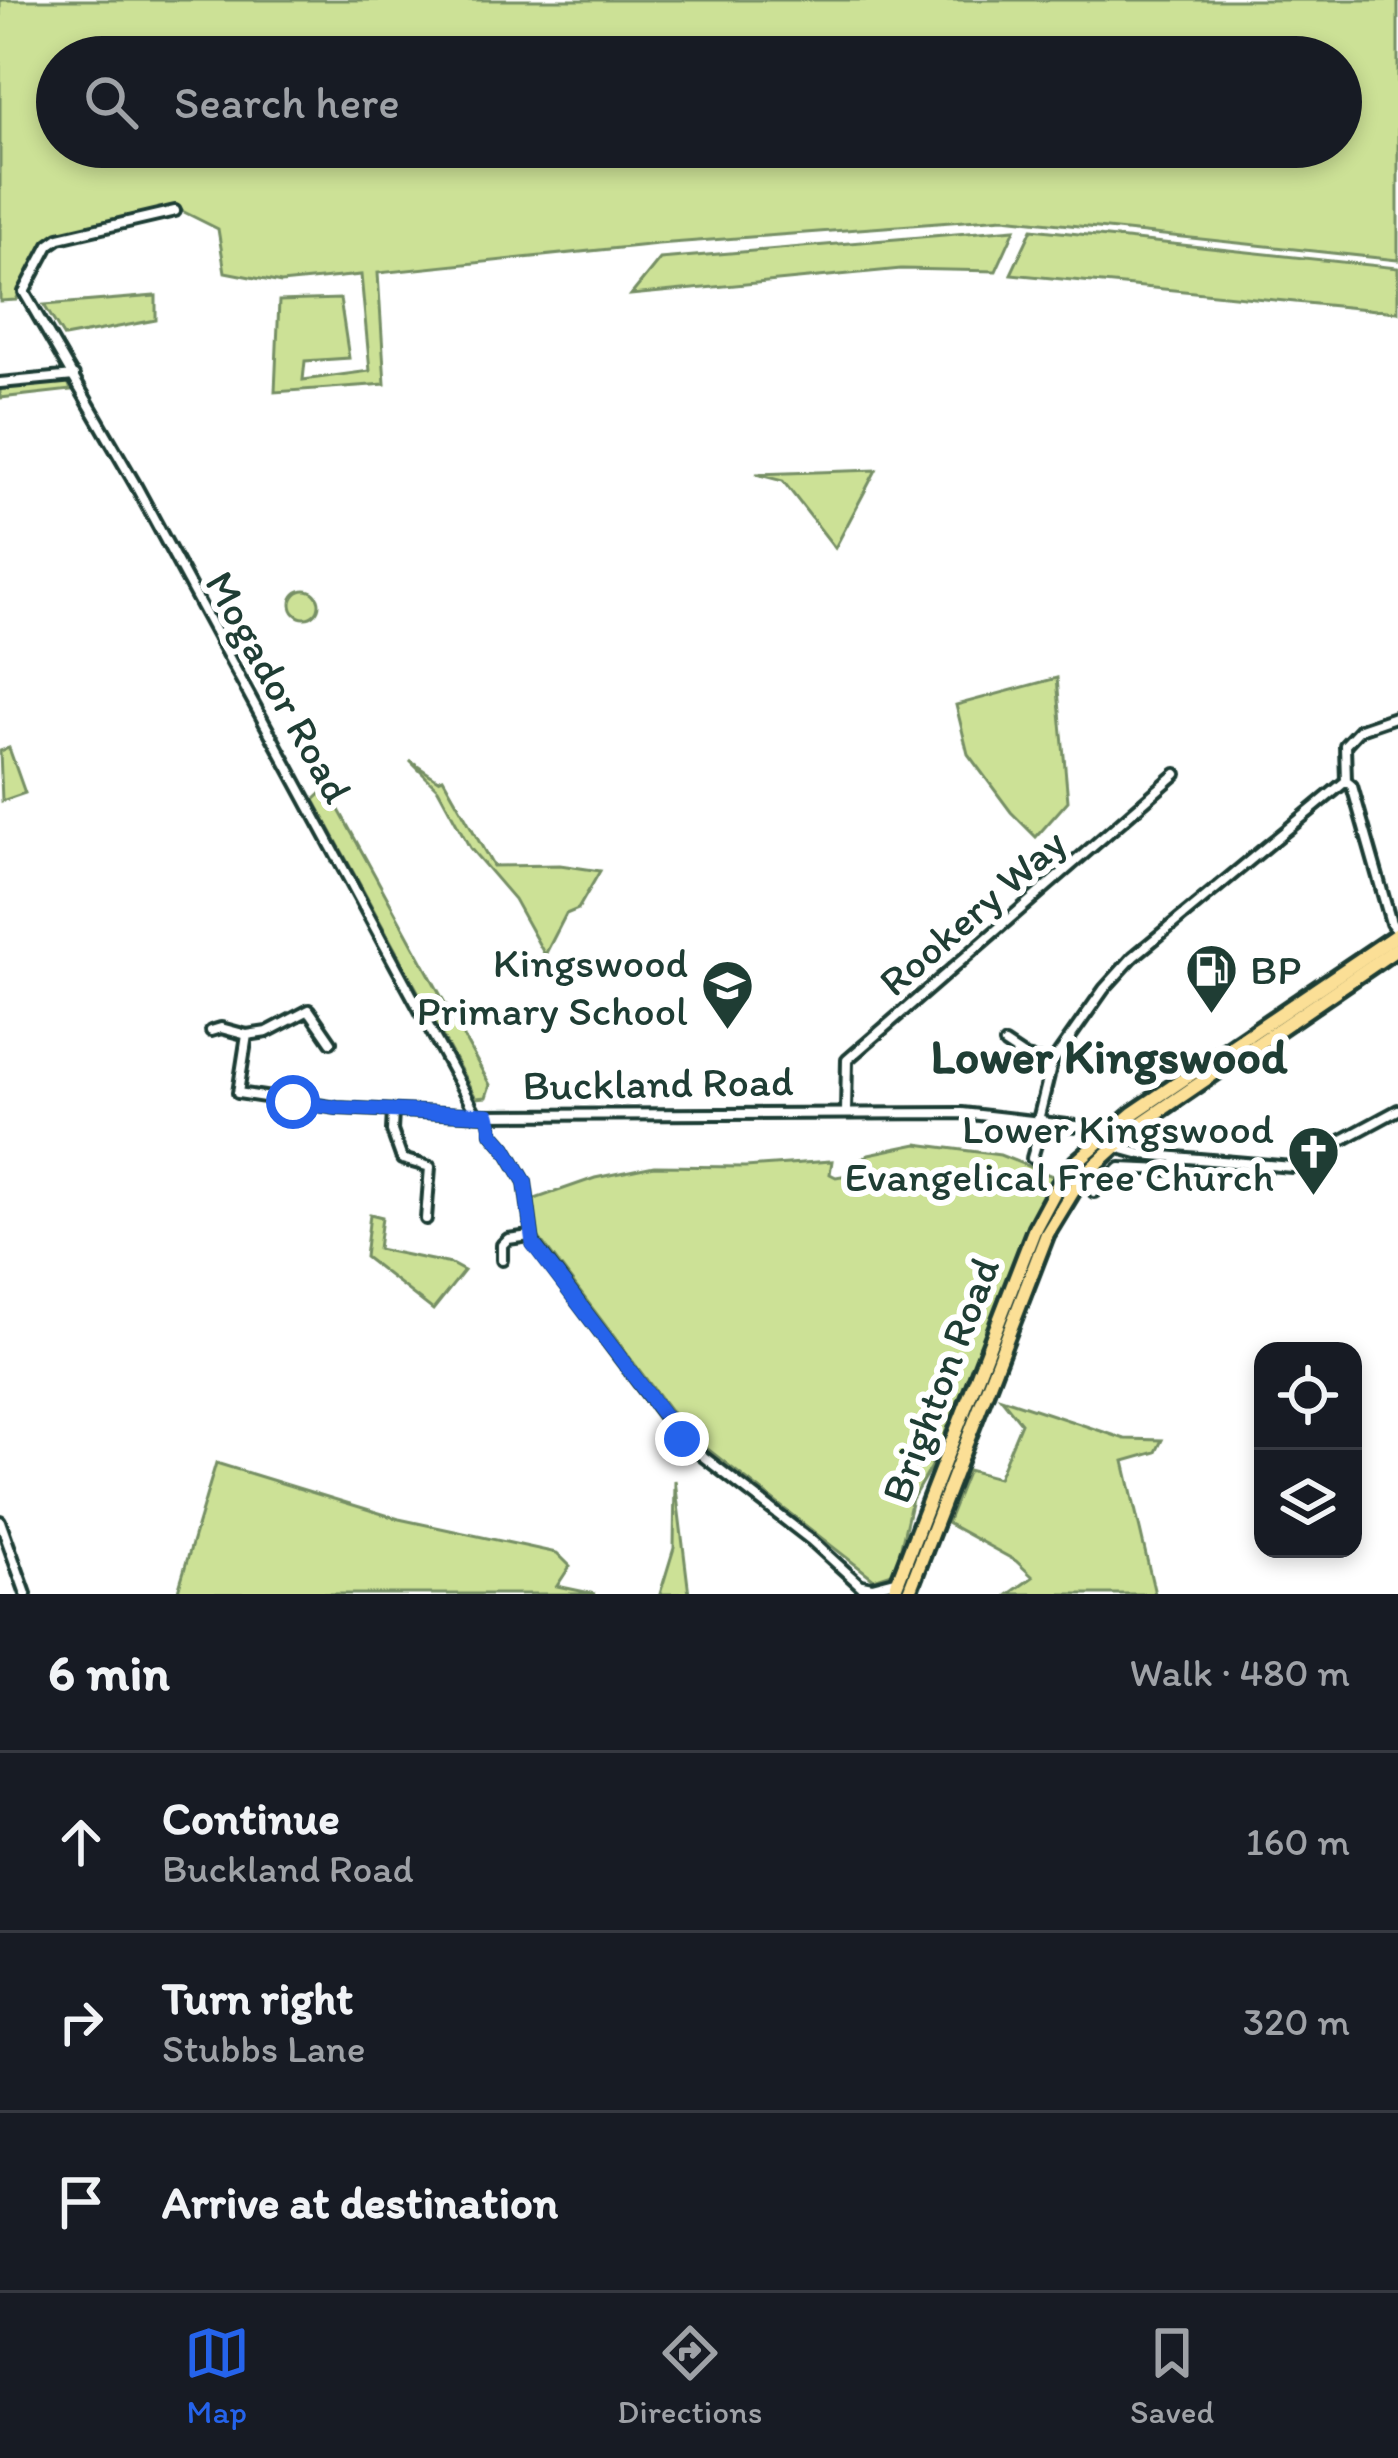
<!DOCTYPE html>
<html lang="en">
<head>
<meta charset="utf-8">
<style>
  body { margin:0; font-family:Itim,sans-serif; background:#20242c; color:#f1f3f6 }
  .controls { position:absolute; right:36px; bottom:36px; display:grid; overflow:hidden; border-radius:24px; box-shadow:0 6px 18px #0003 }
  .controls button { width:108px; height:108px; display:grid; place-items:center; padding:0; border:0; border-bottom:3px solid #363941; background:#171b24; color:#f1f3f6; font:60px sans-serif }
  .stop { position:absolute; width:36px; height:36px; margin:-27px; border:9px solid #2563eb; border-radius:50%; background:#fff }
  .stop.end { background:#2563eb; border-color:#fff; box-shadow:0 3px 12px #0008 }
  .list { margin:0; padding:0; list-style:none }
  h2 { display:flex; justify-content:space-between; align-items:center; height:156px; margin:0; padding:0 48px; font-size:51px }
  h2 small { font-size:39px; font-weight:400; color:#9ea1a6 }
  .list li { display:grid; grid-template-columns:78px 1fr auto; gap:36px; align-items:center; box-sizing:border-box; height:180px; padding:0 48px; border-top:3px solid #363941 }
  .list b { display:block; font-size:45px; white-space:nowrap }
  .list p { margin:0; font-size:39px; white-space:nowrap; color:#9ea1a6 }
  .list em { font-size:39px; font-style:normal; color:#9ea1a6 }
  .icon { flex:none; width:66px; height:66px; fill:none; stroke:currentColor; stroke-width:2; stroke-linecap:round; stroke-linejoin:round }
  .map { position:relative; flex:none; width:1398px; height:1594px; overflow:hidden }
  .search { position:absolute; background:#171b24; box-shadow:0 6px 18px #0003; left:36px; right:36px; top:36px; height:132px; display:flex; align-items:center; gap:30px; box-sizing:border-box; padding:0 42px; border-radius:66px; color:#9ea1a6; font-size:45px }
  .sheet { height:696px; background:#171b24 }
  nav { display:flex; justify-content:space-around; align-items:center; box-sizing:border-box; height:168px; border-top:3px solid #363941; background:#171b24; font-size:33px; color:#9ea1a6 }
  nav a { display:grid; justify-items:center; gap:6px }
  nav .on { color:#2563eb }
  .map>svg:first-child { display:block }
  .green { fill:#cce196; stroke:#768f65; stroke-width:3; fill-rule:evenodd }
  .lines { fill:none; stroke-linecap:round; stroke-linejoin:round }
  .minor-casing { stroke:#1f3d34; stroke-width:16 }
  .highway-casing { stroke:#1f3d34; stroke-width:21 }
  .minor { stroke:#fff; stroke-width:8 }
  .highway { stroke:#fbdf96; stroke-width:12 }
  .route { stroke:#2563eb; stroke-width:15 }
  .labels { text-anchor:middle; dominant-baseline:central; stroke-width:12; stroke-linejoin:round; paint-order:stroke }
  .street-label { font-size:42px; fill:#1f3d34; stroke:#fff }
  .poi-label { font-size:42px; fill:#1f3d34; stroke:#fff; text-anchor:end }
  .quarter-label { font-size:48px; font-weight:bold; fill:#1f3d34; stroke:#fff }
</style>
</head>
<body>
<div class="map">
<svg width="1398" height="1594" viewBox="0 0 1398 1594">
  <rect width="100%" height="100%" fill="#fff"/>
  <filter id="ink" filterUnits="userSpaceOnUse"><feTurbulence type="fractalNoise" baseFrequency=".00833" numOctaves="2"/><feDisplacementMap in="SourceGraphic" scale="24" xChannelSelector="R" yChannelSelector="G"/><feConvolveMatrix kernelMatrix="1 2 1 2 8 2 1 2 1" color-interpolation-filters="sRGB"/></filter>
  <g filter="url(#ink)">
    <g class="green">
      <path d="M 0,0 L 1398,0 L 1398,260 L 1004,218 L 658,244 L 378,273 L 385,384 L 275,392 L 279,301 L 340,299 L 349,358 L 305,361 L 303,380 L 370,371 L 361,275 L 281,283 L 225,272 L 218,229 L 174,207 L 48,240 L 16,300 L 0,301 ZM 57,57 L 1341,57 L 1341,147 L 57,147 Z"/>
      <path d="M 1015,229 L 996,271 L 901,269 L 631,295 L 660,259 Z"/>
      <path d="M 1032,229 L 1398,268 L 1398,312 L 1011,274 Z"/>
      <path d="M 156,296 L 156,320 L 64,337 L 44,305 Z"/>
      <path d="M 68,382 L 71,390 L 0,398 L 0,387 Z"/>
      <path d="M 876,470 L 835,548 L 783,481 L 756,474 Z"/>
      <circle cx="305" cy="604" r="14"/>
      <path d="M 1057,678 L 1068,801 L 1036,837 L 1011,812 L 968,754 L 956,705 Z"/>
      <path d="M 9,748 L 25,793 L 2,801 L 0,751 Z"/>
      <path d="M 410,761 L 438,780 L 443,778 L 493,866 L 560,865 L 600,871 L 578,909 L 566,914 L 545,955 L 514,899 L 470,848 L 438,789 Z"/>
      <path d="M 327,788 L 490,1085 L 486,1097 L 476,1098 L 314,800 Z"/>
      <path d="M 917,1144 L 1000,1155 L 1055,1177 L 1032,1219 L 934,1461 L 912,1499 L 895,1572 L 874,1579 L 687,1433 L 536,1234 L 532,1200 L 595,1178 L 654,1166 L 745,1167 L 832,1161 L 830,1174 L 836,1177 L 859,1173 L 860,1160 L 869,1154 Z"/>
      <path d="M 370,1214 L 382,1217 L 378,1249 L 451,1264 L 464,1271 L 433,1310 L 365,1257 Z"/>
      <path d="M 1001,1398 L 1125,1439 L 1162,1440 L 1156,1452 L 1124,1461 L 1155,1594 L 1009,1594 L 1033,1577 L 1016,1561 L 947,1523 L 968,1470 L 998,1478 L 1021,1423 Z"/>
      <path d="M 216,1463 L 399,1519 L 557,1553 L 570,1566 L 557,1586 L 595,1594 L 177,1594 Z"/>
      <path d="M 675,1480 L 689,1594 L 660,1594 L 674,1548 Z"/>
    </g>
    <g class="lines">
      <defs>
        <g id="minor">
          <path d="M 175,211 L 59,238 L 49,245 L 24,292 L 135,484 L 476,1114"/>
          <path d="M 0,383 L 74,376"/>
          <path d="M 1346,781 L 1345,745 L 1360,729 L 1398,716"/>
          <path d="M 211,1031 L 221,1028 L 247,1035"/>
          <path d="M 331,1042 L 309,1010 L 267,1032 L 247,1035 L 238,1093 L 337,1108 L 485,1115 L 962,1113 L 1085,1127 L 1096,1131 L 1100,1140 L 1112,1146 L 1141,1154 L 1292,1167 L 1398,1110"/>
          <path d="M 1005,1044 L 1026,1058 L 1052,1063"/>
          <path d="M 393,1111 L 392,1131 L 402,1159 L 430,1167 L 426,1219"/>
          <path d="M 846,1112 L 847,1060 L 1176,774"/>
          <path d="M 489,1115 L 492,1133 L 505,1148 L 525,1182 L 533,1243 L 669,1423 L 700,1454 L 811,1540 L 870,1594"/>
          <path d="M 1038,1120 L 1052,1063 L 1104,989 L 1133,957 L 1346,781 L 1352,786 L 1391,923 L 1398,932"/>
          <path d="M 1032,1158 L 1043,1120"/>
          <path d="M 1094,1192 L 1120,1168 L 1167,1170 L 1181,1159"/>
          <path d="M 502,1260 L 502,1245 L 508,1239 L 530,1236"/>
          <path d="M 0,1521 L 26,1594"/>
          <path d="M 862,1585 L 872,1587 L 899,1580"/>
        </g>
        <g id="highway">
          <path d="M 893,1594 L 1035,1228 L 1057,1187 L 1076,1162 L 1132,1114 L 1398,934"/>
          <path d="M 908,1594 L 1047,1234 L 1081,1178 L 1139,1125 L 1398,948"/>
        </g>
      </defs>
      <use href="#minor" class="minor-casing"/>
      <use href="#highway" class="highway-casing"/>
      <use href="#minor" class="minor"/>
      <use href="#highway" class="highway"/>
    </g>
  </g>
  <g class="lines" filter="url(#ink)">
    <path class="route" d="M 293,1102 L 337,1108 L 488,1115 L 492,1133 L 505,1148 L 525,1182 L 533,1244 L 682,1439"/>
  </g>
  <defs>
    <symbol id="fuel-pin" viewBox="-11 -11 22 30"><path d="M0 17L-7.5 6A9.5 9.5 0 1 1 7.5 6Z" fill="#1f3d34" stroke="#fff"/><path d="M-5.5-6h7V0h2V4h1.3V-2.5L3-4.5l.8-.8L6-3V5H2.5V1h-1V6h-7ZM-4.2-4.7v3.2H.2V-4.7Z" fill="#fff"/></symbol>
    <symbol id="school-pin" viewBox="-11 -11 22 30"><path d="M0 17L-7.5 6A9.5 9.5 0 1 1 7.5 6Z" fill="#1f3d34" stroke="#fff"/><path d="M0-5L7-2L0 1L-7-2ZM-4 1L0 2.5L4 1V4Q0 6-4 4Z" fill="#fff"/></symbol>
    <symbol id="church-pin" viewBox="-11 -11 22 30"><path d="M0 17L-7.5 6A9.5 9.5 0 1 1 7.5 6Z" fill="#1f3d34" stroke="#fff"/><path d="M-1.2-6h2.4v3.5h3.3v2.4h-3.3V6h-2.4V-.1h-3.3v-2.4h3.3Z" fill="#fff"/></symbol>
  </defs>
  <g fill-rule="evenodd">
    <use href="#fuel-pin" x="1182" y="940" width="59" height="81"/>
    <use href="#school-pin" x="698" y="956" width="59" height="81"/>
    <use href="#church-pin" x="1284" y="1122" width="59" height="81"/>
  </g>
  <g class="labels">
    <g class="street-label">
      <text transform="translate(279 687) rotate(61)">Mogador Road</text>
      <text transform="translate(972 912) rotate(-41)">Rookery Way</text>
      <text transform="translate(658 1083) rotate(-1)">Buckland Road</text>
      <text transform="translate(940 1380) rotate(-69)">Brighton Road</text>
    </g>
    <g class="poi-label">
      <text x="688" y="962">Kingswood<tspan x="688" dy="48">Primary School</tspan></text>
      <text x="1250" y="969" text-anchor="start">BP</text>
      <text x="1274" y="1128">Lower Kingswood<tspan x="1274" dy="48">Evangelical Free Church</tspan></text>
    </g>
    <g class="quarter-label">
      <text x="1109" y="1056">Lower Kingswood</text>
    </g>
  </g>
</svg>
<div class="controls">
<button><svg class="icon" aria-label="locate" viewBox="0 0 24 24"><circle cx="12" cy="12" r="6"/><path d="M12 2v4M12 18v4M2 12h4M18 12h4"/></svg></button>
<button><svg class="icon" aria-label="layers" viewBox="0 0 24 24"><path d="M12 4l9 5-9 5-9-5zM3 14l9 5 9-5"/></svg></button>
</div>
<div class="stop" style="left:293px;top:1102px"></div>
<div class="stop end" style="left:682px;top:1439px"></div>
<div class="search"><svg class="icon" aria-label="search" viewBox="0 0 24 24"><circle cx="10" cy="10" r="6"/><path d="M15 15l6 6"/></svg>Search here</div>
</div>
<section class="sheet">
<h2>6 min<small>Walk · 480 m</small></h2>
<ul class="list">
<li><svg class="icon" aria-label="ahead" viewBox="0 0 24 24"><path d="M12 20V5M6 11l6-6 6 6"/></svg><div><b>Continue</b><p>Buckland Road</p></div><em>160 m</em></li>
<li><svg class="icon" aria-label="right" viewBox="0 0 24 24"><path d="M7 20v-9h11M14 6l5 5-5 5"/></svg><div><b>Turn right</b><p>Stubbs Lane</p></div><em>320 m</em></li>
<li><svg class="icon" aria-label="arrive" viewBox="0 0 24 24"><path d="M6 21V4h12l-3 4 3 4H6"/></svg><div><b>Arrive at destination</b></div></li>
</ul>
</section>
<nav>
<a class="on"><svg class="icon" aria-label="map" viewBox="0 0 24 24"><path d="M3 6l6-2 6 2 6-2v14l-6 2-6-2-6 2zM9 4v14M15 6v14"/></svg>Map</a>
<a><svg class="icon" aria-label="directions" viewBox="0 0 24 24"><path d="M12 3l9 9-9 9-9-9zM9 14v-3h6M13 9l2 2-2 2"/></svg>Directions</a>
<a><svg class="icon" aria-label="saved" viewBox="0 0 24 24"><path d="M7 4h10v16l-5-4-5 4z"/></svg>Saved</a>
</nav>
</body>
</html>
